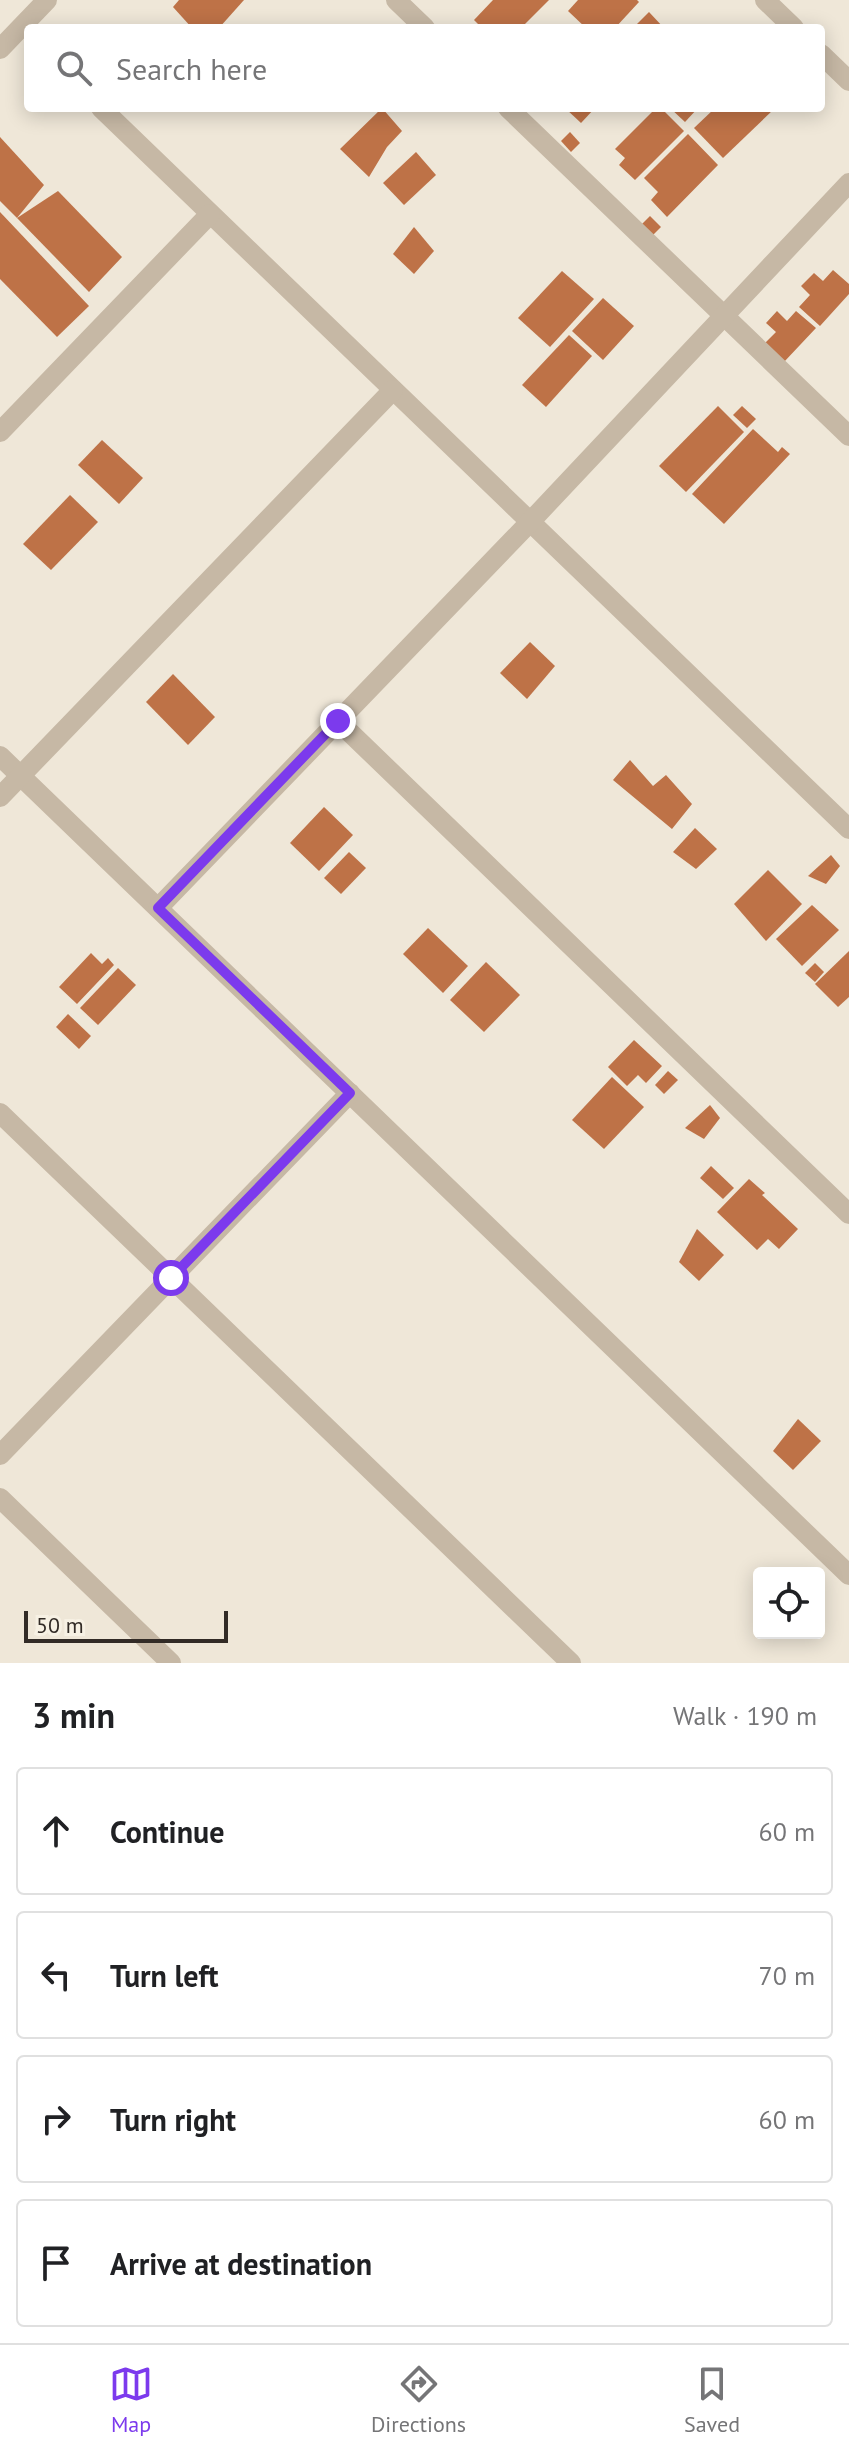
<!DOCTYPE html>
<html lang="en">
<head>
<meta charset="utf-8">
<style>
  body { margin:0; font-family:"PT Sans",sans-serif; background:#f2f2f2; color:#202124 }
  .controls { position:absolute; right:24px; bottom:24px; display:grid; overflow:hidden; border-radius:8px; box-shadow:0 4px 20px #0003 }
  .controls button { width:72px; height:72px; display:grid; place-items:center; padding:0; border:0; border-bottom:2px solid #e0e0e0; background:#fff; color:#202124; font:40px sans-serif }
  .scale { position:absolute; left:24px; bottom:20px; width:204px; box-sizing:border-box; padding-left:8px; border:4px solid #322b26; border-top:0; font-size:22px; line-height:28px; white-space:nowrap; color:#322b26; -webkit-text-stroke:6px #f7f1e4; paint-order:stroke }
  .stop { position:absolute; width:24px; height:24px; margin:-18px; border:6px solid #7c3aed; border-radius:50%; background:#fff }
  .stop.end { background:#7c3aed; border-color:#fff; box-shadow:0 2px 8px #0008 }
  .list { margin:0; padding:0; list-style:none }
  h2 { display:flex; justify-content:space-between; align-items:center; height:104px; margin:0; padding:0 32px; font-size:34px }
  h2 small { font-size:26px; font-weight:400; color:#757577 }
  .list li { display:grid; grid-template-columns:52px 1fr auto; gap:24px; align-items:center; box-sizing:border-box; height:128px; margin:0 16px 16px; padding:0 16px; border:2px solid #e0e0e0; border-radius:8px }
  .list b { display:block; font-size:30px; white-space:nowrap }
  .list em { font-size:26px; font-style:normal; color:#757577 }
  .icon { flex:none; width:44px; height:44px; fill:none; stroke:currentColor; stroke-width:2; stroke-linecap:round; stroke-linejoin:round }
  .map { position:relative; flex:none; width:849px; height:1663px; overflow:hidden }
  .search { position:absolute; background:#fff; box-shadow:0 4px 20px #0003; left:24px; right:24px; top:24px; height:88px; display:flex; align-items:center; gap:20px; box-sizing:border-box; padding:0 28px; border-radius:8px; color:#757577; font-size:30px }
  .sheet { height:680px; background:#fff }
  nav { display:flex; justify-content:space-around; align-items:center; box-sizing:border-box; height:112px; border-top:2px solid #e0e0e0; background:#fff; font-size:22px; color:#757577 }
  nav a { display:grid; justify-items:center; gap:4px }
  nav .on { color:#7c3aed }
  .map>svg:first-child { display:block }
  .building { fill:#be7247 }
  .lines { fill:none; stroke-linecap:round; stroke-linejoin:round }
  .minor { stroke:#c6b8a5; stroke-width:20 }
  .route { stroke:#7c3aed; stroke-width:10 }
</style>
</head>
<body>
<div class="map">
<svg width="849" height="1663" viewBox="0 0 849 1663">
  <rect width="100%" height="100%" fill="#efe7d8"/>
  <g class="building">
    <path d="M 179,0 L 244,0 L 219,28 L 192,28 L 173,7 Z"/>
    <path d="M 493,0 L 549,0 L 521,28 L 482,28 L 474,20 Z"/>
    <path d="M 578,0 L 637,0 L 639,2 L 615,28 L 586,28 L 568,11 Z"/>
    <path d="M 649,12 L 664,28 L 633,28 Z"/>
    <path d="M 382,108 L 402,131 L 387,147 L 369,177 L 340,149 Z"/>
    <path d="M 565,108 L 595,108 L 581,123 Z"/>
    <path d="M 656,108 L 661,108 L 684,131 L 635,180 L 619,165 L 625,158 L 615,149 Z"/>
    <path d="M 670,108 L 698,108 L 685,122 Z"/>
    <path d="M 715,108 L 771,108 L 773,110 L 723,158 L 694,128 Z"/>
    <path d="M 570,132 L 580,143 L 571,152 L 561,141 Z"/>
    <path d="M 688,134 L 718,165 L 667,217 L 651,200 L 658,192 L 644,178 Z"/>
    <path d="M 0,137 L 44,185 L 17,218 L 0,201 Z"/>
    <path d="M 416,152 L 436,175 L 404,205 L 383,183 Z"/>
    <path d="M 58,191 L 122,257 L 89,292 L 17,218 Z"/>
    <path d="M 0,212 L 89,306 L 57,337 L 0,279 Z"/>
    <path d="M 650,216 L 661,227 L 650,238 L 639,227 Z"/>
    <path d="M 414,227 L 434,251 L 414,274 L 393,254 Z"/>
    <path d="M 833,270 L 849,284 L 849,294 L 820,326 L 799,307 L 810,295 L 801,286 L 814,273 L 823,281 Z"/>
    <path d="M 562,271 L 594,299 L 550,347 L 518,318 Z"/>
    <path d="M 603,298 L 634,326 L 603,360 L 572,331 Z"/>
    <path d="M 777,311 L 787,321 L 796,311 L 816,328 L 784,362 L 764,344 L 776,332 L 766,323 Z"/>
    <path d="M 569,335 L 592,356 L 546,407 L 522,385 Z"/>
    <path d="M 718,406 L 744,432 L 686,492 L 659,466 Z"/>
    <path d="M 742,406 L 756,419 L 747,428 L 733,415 Z"/>
    <path d="M 753,429 L 778,452 L 782,447 L 790,454 L 724,524 L 692,494 Z"/>
    <path d="M 102,440 L 143,478 L 119,504 L 78,465 Z"/>
    <path d="M 70,495 L 98,522 L 51,570 L 23,544 Z"/>
    <path d="M 530,642 L 555,666 L 527,699 L 500,673 Z"/>
    <path d="M 173,674 L 215,717 L 188,745 L 146,702 Z"/>
    <path d="M 630,760 L 653,786 L 666,775 L 692,804 L 672,829 L 613,780 Z"/>
    <path d="M 324,807 L 353,835 L 319,871 L 290,843 Z"/>
    <path d="M 695,828 L 717,849 L 696,869 L 673,852 Z"/>
    <path d="M 349,852 L 366,868 L 341,894 L 324,878 Z"/>
    <path d="M 831,855 L 840,866 L 826,884 L 808,876 Z"/>
    <path d="M 768,870 L 802,904 L 766,941 L 734,904 Z"/>
    <path d="M 812,905 L 839,930 L 802,966 L 776,939 Z"/>
    <path d="M 428,928 L 468,966 L 443,993 L 403,954 Z"/>
    <path d="M 849,951 L 849,997 L 838,1007 L 815,984 Z"/>
    <path d="M 91,953 L 102,964 L 108,958 L 114,965 L 77,1004 L 59,987 Z"/>
    <path d="M 486,962 L 520,995 L 484,1032 L 450,1000 Z"/>
    <path d="M 815,963 L 824,972 L 815,982 L 805,973 Z"/>
    <path d="M 118,968 L 136,985 L 98,1025 L 80,1008 Z"/>
    <path d="M 68,1014 L 91,1036 L 79,1049 L 56,1027 Z"/>
    <path d="M 634,1040 L 662,1066 L 646,1083 L 638,1075 L 627,1086 L 608,1067 Z"/>
    <path d="M 668,1071 L 678,1080 L 664,1094 L 655,1085 Z"/>
    <path d="M 612,1077 L 644,1107 L 604,1149 L 572,1120 Z"/>
    <path d="M 710,1105 L 720,1118 L 704,1139 L 685,1128 Z"/>
    <path d="M 711,1166 L 734,1188 L 723,1199 L 700,1178 Z"/>
    <path d="M 749,1179 L 765,1193 L 762,1195 L 798,1229 L 779,1249 L 768,1239 L 757,1250 L 717,1212 Z"/>
    <path d="M 697,1229 L 724,1255 L 699,1281 L 679,1262 Z"/>
    <path d="M 798,1419 L 821,1441 L 793,1470 L 773,1451 Z"/>
  </g>
  <g class="lines">
    <g class="minor">
      <path d="M 396,0 L 425,28"/>
      <path d="M 765,0 L 794,28"/>
      <path d="M 0,49 L 47,0"/>
      <path d="M 821,54 L 849,81"/>
      <path d="M 101,108 L 849,829"/>
      <path d="M 508,108 L 849,436"/>
      <path d="M 0,432 L 210,214"/>
      <path d="M 338,721 L 849,1214"/>
      <path d="M 0,756 L 849,1575"/>
      <path d="M 0,797 L 393,390"/>
      <path d="M 158,908 L 530,522 L 849,183"/>
      <path d="M 0,1113 L 571,1663"/>
      <path d="M 0,1455 L 350,1093"/>
      <path d="M 0,1498 L 171,1663"/>
    </g>
  </g>
  <g class="lines">
    <path class="route" d="M 171,1278 L 350,1093 L 158,908 L 338,721"/>
  </g>
</svg>
<div class="controls">
<button><svg class="icon" aria-label="locate" viewBox="0 0 24 24"><circle cx="12" cy="12" r="6"/><path d="M12 2v4M12 18v4M2 12h4M18 12h4"/></svg></button>
</div>
<div class="scale">50 m</div>
<div class="stop" style="left:171px;top:1278px"></div>
<div class="stop end" style="left:338px;top:721px"></div>
<div class="search"><svg class="icon" aria-label="search" viewBox="0 0 24 24"><circle cx="10" cy="10" r="6"/><path d="M15 15l6 6"/></svg>Search here</div>
</div>
<section class="sheet">
<h2>3 min<small>Walk · 190 m</small></h2>
<ul class="list">
<li><svg class="icon" aria-label="ahead" viewBox="0 0 24 24"><path d="M12 20V5M6 11l6-6 6 6"/></svg><div><b>Continue</b></div><em>60 m</em></li>
<li><svg class="icon" aria-label="left" viewBox="0 0 24 24"><path d="M17 20v-9H6M10 6l-5 5 5 5"/></svg><div><b>Turn left</b></div><em>70 m</em></li>
<li><svg class="icon" aria-label="right" viewBox="0 0 24 24"><path d="M7 20v-9h11M14 6l5 5-5 5"/></svg><div><b>Turn right</b></div><em>60 m</em></li>
<li><svg class="icon" aria-label="arrive" viewBox="0 0 24 24"><path d="M6 21V4h12l-3 4 3 4H6"/></svg><div><b>Arrive at destination</b></div></li>
</ul>
</section>
<nav>
<a class="on"><svg class="icon" aria-label="map" viewBox="0 0 24 24"><path d="M3 6l6-2 6 2 6-2v14l-6 2-6-2-6 2zM9 4v14M15 6v14"/></svg>Map</a>
<a><svg class="icon" aria-label="directions" viewBox="0 0 24 24"><path d="M12 3l9 9-9 9-9-9zM9 14v-3h6M13 9l2 2-2 2"/></svg>Directions</a>
<a><svg class="icon" aria-label="saved" viewBox="0 0 24 24"><path d="M7 4h10v16l-5-4-5 4z"/></svg>Saved</a>
</nav>
</body>
</html>
